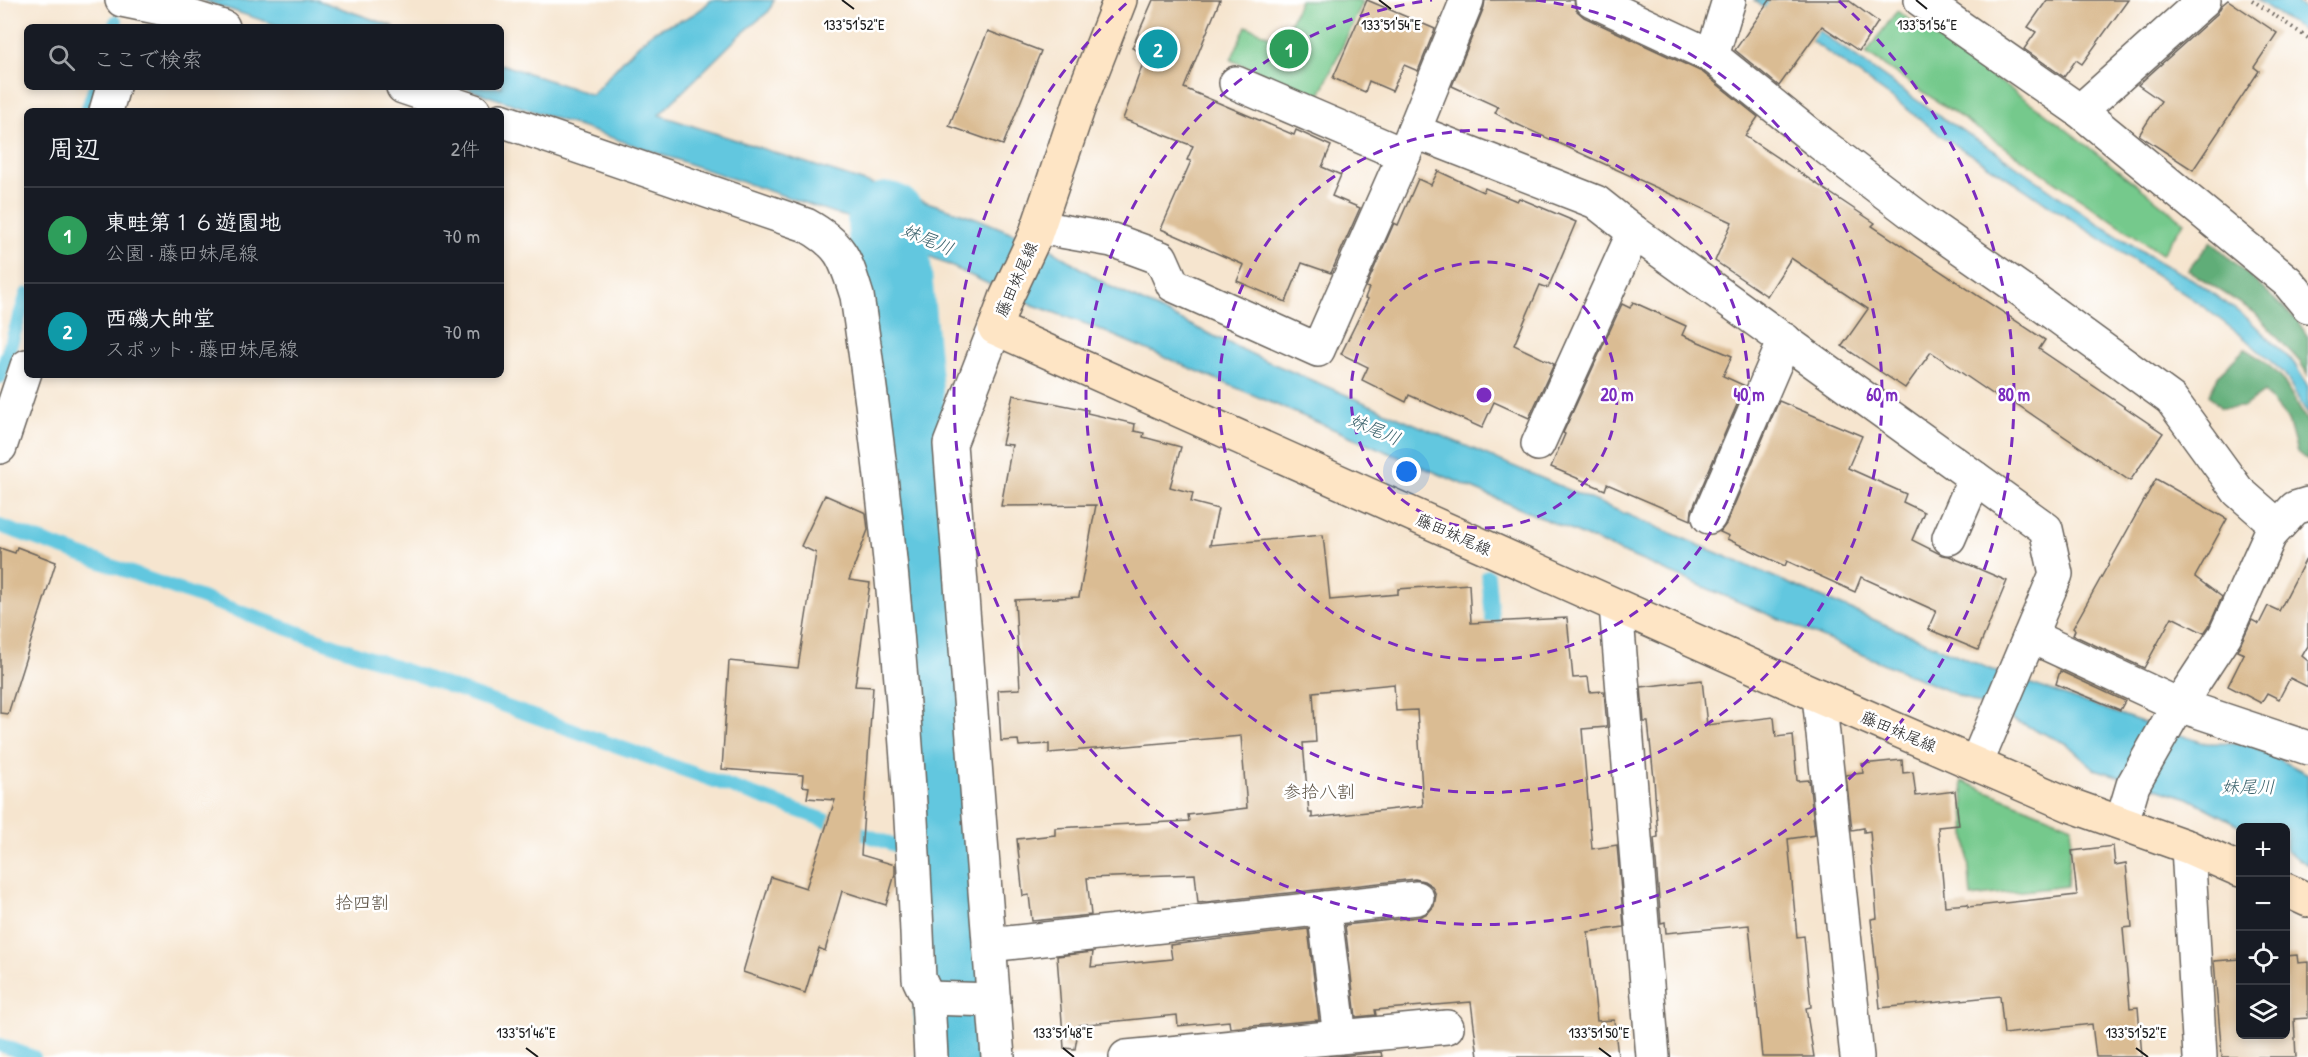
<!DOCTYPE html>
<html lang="ja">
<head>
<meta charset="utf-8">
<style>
  body { margin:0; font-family:"Patrick Hand","Klee One",sans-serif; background:#20242c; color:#f1f3f6 }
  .controls { position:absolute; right:18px; bottom:18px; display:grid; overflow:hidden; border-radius:9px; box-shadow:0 3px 9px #0003 }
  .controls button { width:54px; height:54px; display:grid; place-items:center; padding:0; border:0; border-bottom:2px solid #363941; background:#171b24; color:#f1f3f6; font:30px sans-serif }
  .you { position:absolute; left:1407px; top:472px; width:21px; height:21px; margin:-15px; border:4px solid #fff; border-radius:50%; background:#1a73e8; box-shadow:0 0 0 9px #1a73e833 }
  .badge { display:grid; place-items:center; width:39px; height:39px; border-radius:50%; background:#1a73e8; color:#fff; font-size:20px; font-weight:700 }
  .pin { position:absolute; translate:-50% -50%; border:3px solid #fff; box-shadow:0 2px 6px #0006 }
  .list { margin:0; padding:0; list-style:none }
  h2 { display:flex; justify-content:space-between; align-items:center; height:78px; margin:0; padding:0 24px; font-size:26px }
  h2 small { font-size:20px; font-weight:400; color:#9ea1a6 }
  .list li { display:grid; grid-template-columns:39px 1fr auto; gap:18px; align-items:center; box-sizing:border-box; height:96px; padding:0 24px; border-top:2px solid #363941 }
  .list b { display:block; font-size:22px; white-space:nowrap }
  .list p { margin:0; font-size:20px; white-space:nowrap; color:#9ea1a6 }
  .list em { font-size:20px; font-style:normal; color:#9ea1a6 }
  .icon { flex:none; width:33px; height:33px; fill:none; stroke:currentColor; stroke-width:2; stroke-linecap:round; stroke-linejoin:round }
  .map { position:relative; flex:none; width:2308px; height:1057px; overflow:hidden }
  .search { position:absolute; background:#171b24; box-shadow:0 3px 9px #0003; left:24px; top:24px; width:480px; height:66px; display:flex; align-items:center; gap:15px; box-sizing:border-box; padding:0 21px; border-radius:9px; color:#9ea1a6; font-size:22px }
  .panel { position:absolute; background:#171b24; box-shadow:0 3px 9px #0003; left:24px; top:108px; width:480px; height:270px; border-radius:9px }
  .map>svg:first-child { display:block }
  .green { fill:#75c98c; stroke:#487254; stroke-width:1.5 }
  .forest { fill:#60ad78; stroke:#3e644a; stroke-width:1.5 }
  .water { fill:#62c7df; stroke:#3f727e; stroke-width:1.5 }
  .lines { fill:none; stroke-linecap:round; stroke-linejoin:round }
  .stream { stroke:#62c7df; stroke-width:14 }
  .river { stroke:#62c7df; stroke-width:80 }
  .building { fill:#dabc93; fill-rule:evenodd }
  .street-casing { stroke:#68625b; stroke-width:36 }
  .secondary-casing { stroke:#68625b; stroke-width:36 }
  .path { stroke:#68625b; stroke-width:4; stroke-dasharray:1.5 4.5; stroke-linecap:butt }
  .street { stroke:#fff; stroke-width:33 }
  .secondary { stroke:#fee5c5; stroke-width:33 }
  .ticks { fill:none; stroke:#1c1c1c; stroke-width:2 }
  .ring { fill:none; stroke:#7b2cbf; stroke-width:3; stroke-dasharray:10 8 }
  .labels { text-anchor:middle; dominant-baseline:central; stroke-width:5; stroke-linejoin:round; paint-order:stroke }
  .street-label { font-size:16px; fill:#1c1c1c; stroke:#fff }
  .water-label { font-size:18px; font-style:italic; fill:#38606a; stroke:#fff }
  .neighbourhood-label { font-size:18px; fill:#5e5446; stroke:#fff }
  .ticks-label { font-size:15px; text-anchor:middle; fill:#1c1c1c; stroke:#fff; stroke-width:5; stroke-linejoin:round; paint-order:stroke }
  .centre { fill:#7b2cbf; stroke:#fff; stroke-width:3 }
  .ring-label { font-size:18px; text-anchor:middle; font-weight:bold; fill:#7b2cbf; stroke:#fff; stroke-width:5; stroke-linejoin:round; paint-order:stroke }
</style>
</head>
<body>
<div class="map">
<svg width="2308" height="1057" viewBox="0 0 2308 1057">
  <rect width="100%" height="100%" fill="#fff"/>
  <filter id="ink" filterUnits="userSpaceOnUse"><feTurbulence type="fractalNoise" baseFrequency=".0167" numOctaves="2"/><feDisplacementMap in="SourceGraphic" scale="12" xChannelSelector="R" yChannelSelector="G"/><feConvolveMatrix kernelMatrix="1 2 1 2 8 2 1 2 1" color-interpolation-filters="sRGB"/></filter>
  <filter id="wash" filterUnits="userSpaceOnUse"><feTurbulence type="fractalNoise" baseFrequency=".008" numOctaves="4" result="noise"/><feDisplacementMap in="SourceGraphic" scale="24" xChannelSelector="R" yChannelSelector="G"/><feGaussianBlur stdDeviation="1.35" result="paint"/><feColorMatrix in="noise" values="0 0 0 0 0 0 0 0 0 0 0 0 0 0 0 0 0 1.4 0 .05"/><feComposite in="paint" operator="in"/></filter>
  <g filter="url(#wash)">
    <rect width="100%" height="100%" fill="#f6e5cf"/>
    <g class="green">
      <path d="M 1300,0 L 1357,0 L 1363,2 L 1318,99 L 1231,60 L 1246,26 L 1272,37 L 1276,28 L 1286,32 Z"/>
      <path d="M 1897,11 L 2044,112 L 2184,222 L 2162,254 L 1866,53 Z"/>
      <path d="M 1962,781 L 2072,826 L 2067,886 L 1971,897 Z"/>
    </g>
    <g class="forest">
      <path d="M 2211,241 L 2297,320 L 2308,337 L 2308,375 L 2300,362 L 2254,312 L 2188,270 Z"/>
      <path d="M 2245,349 L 2258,357 L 2280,375 L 2308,423 L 2308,461 L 2297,452 L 2288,420 L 2264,392 L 2243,407 L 2221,408 L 2209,395 L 2220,373 Z"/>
    </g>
    <g class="water">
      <path d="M 201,0 L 317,0 L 395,27 L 282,27 Z"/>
      <path d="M 711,0 L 774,0 L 769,11 L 738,37 L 659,115 L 976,218 L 1051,249 L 1109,286 L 1262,359 L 1999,673 L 2204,743 L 2249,744 L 2308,774 L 2308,865 L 2286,851 L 2286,828 L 2243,827 L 2188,798 L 2095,769 L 2067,744 L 1974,702 L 1089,325 L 1033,305 L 849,218 L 462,87 L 501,87 L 501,64 L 592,95 C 605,81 641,38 655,31 C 677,20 692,20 711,0 Z"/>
      <path d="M 1754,0 L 1775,0 L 1939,116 L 1995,151 L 2094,221 L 2159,262 L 2192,279 L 2247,318 L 2294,363 L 2308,387 L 2308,416 L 2284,373 L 2243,337 L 2197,302 L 1994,169 L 1944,138 L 1903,106 Z"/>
      <path d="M 2257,0 L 2293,0 L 2308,11 L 2308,34 Z"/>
    </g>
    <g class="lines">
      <g class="stream">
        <path d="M 114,27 L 116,22"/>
        <path d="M 87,111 L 95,87"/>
        <path d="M 0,377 L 27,294"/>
        <path d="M 0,526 L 942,862"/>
        <path d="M 1488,576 L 1494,639"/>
        <path d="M 0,1045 L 34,1057"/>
      </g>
      <path class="river" d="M 887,222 L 916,528 L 957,1057"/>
    </g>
    <g id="blocks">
      <g class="building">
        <path d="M 1153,0 L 1220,0 L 1184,88 L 1294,135 L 1296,130 L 1331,146 L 1322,167 L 1341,175 L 1332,196 L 1360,208 L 1331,273 L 1302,263 L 1286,302 L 1237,281 L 1244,265 L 1161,229 L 1191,161 L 1187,160 L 1193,146 L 1123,119 L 1146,55 L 1132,48 Z"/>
        <path d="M 1367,0 L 1435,29 L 1418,71 L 1404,65 L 1392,91 L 1369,81 L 1365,92 L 1333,78 Z"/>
        <path d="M 1485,0 L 1574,0 L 1576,10 L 1584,17 L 1702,72 L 1758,117 L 1745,136 L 1875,223 L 1872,226 L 2045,340 L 2039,349 L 2163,433 L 2130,481 L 2006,397 L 2003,401 L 1931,352 L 1905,388 L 1842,346 L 1868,309 L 1791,258 L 1767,296 L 1715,261 L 1732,222 L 1512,122 L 1495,113 L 1498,107 L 1452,86 L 1484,7 Z"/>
        <path d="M 1770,0 L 1848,0 L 1878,22 L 1859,51 L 1822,26 L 1779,86 L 1735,50 Z"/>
        <path d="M 2047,0 L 2128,0 L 2082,64 L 2076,60 L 2064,77 L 2024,49 L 2036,32 L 2028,27 Z"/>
        <path d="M 2228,0 L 2277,33 L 2254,67 L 2259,71 L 2193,170 L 2139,135 L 2161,101 L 2138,85 L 2217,14 L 2222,5 Z"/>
        <path d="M 988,31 L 1041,51 L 1003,145 L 949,126 Z"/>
        <path d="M 1438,171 L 1483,192 L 1485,188 L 1517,201 L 1519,198 L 1576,222 L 1548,288 L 1540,285 L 1514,345 L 1554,364 L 1529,418 L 1494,402 L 1482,428 L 1409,395 L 1406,402 L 1362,380 L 1368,367 L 1341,354 L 1368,299 L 1365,298 L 1369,288 L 1366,287 L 1394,223 L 1398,225 L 1418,179 L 1431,185 Z"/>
        <path d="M 1633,302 L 1686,326 L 1682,335 L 1732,356 L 1723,376 L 1745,386 L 1692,510 L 1691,520 L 1607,484 L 1605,490 L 1551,467 L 1565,434 L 1563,433 L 1622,304 L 1630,308 Z"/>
        <path d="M 1013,395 L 1088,410 L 1087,413 L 1135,424 L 1134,431 L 1144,433 L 1143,437 L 1181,447 L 1170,487 L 1193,493 L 1191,502 L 1218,509 L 1210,545 L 1323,535 L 1330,600 L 1398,594 L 1398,589 L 1469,584 L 1471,623 L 1567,618 L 1573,678 L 1588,677 L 1590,692 L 1604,691 L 1607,727 L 1582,729 L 1592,849 L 1617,845 L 1624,927 L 1588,932 L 1597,1021 L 1614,1020 L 1618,1057 L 1478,1057 L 1471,1002 L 1375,1010 L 1376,1015 L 1356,1017 L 1345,925 L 1419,917 L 1428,913 L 1434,906 L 1436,895 L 1432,886 L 1424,881 L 1415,879 L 1198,903 L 1195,874 L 1087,878 L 1091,915 L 1032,921 L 1029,895 L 1023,896 L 1017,839 L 1055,835 L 1055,828 L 1189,821 L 1188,815 L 1247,808 L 1241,736 L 1049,753 L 1049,744 L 1019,746 L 1018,740 L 1001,741 L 998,690 L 1020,689 L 1015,600 L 1079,597 L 1096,505 L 1001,506 L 1012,445 L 1002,444 ZM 1394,684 L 1396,711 L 1417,710 L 1423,806 L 1312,818 L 1312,813 L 1309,813 L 1303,743 L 1316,742 L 1313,692 Z"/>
        <path d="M 1779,401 L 1862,436 L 1848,468 L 1906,494 L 1903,502 L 1924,512 L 1912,540 L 1942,555 L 1949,556 L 2007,581 L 1978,650 L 1928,629 L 1936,611 L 1861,577 L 1855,592 L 1787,561 L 1785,566 L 1727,539 L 1729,536 L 1720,532 L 1726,524 Z"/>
        <path d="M 2156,479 L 2227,519 L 2195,577 L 2222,597 L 2209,626 L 2204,633 L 2172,617 L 2144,668 L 2073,635 L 2075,630 L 2073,628 Z"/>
        <path d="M 825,495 L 866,513 L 868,530 L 849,580 L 870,583 L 855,686 L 873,687 L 861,855 L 895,865 L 895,874 L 886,905 L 842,891 L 825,951 L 819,948 L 805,993 L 743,972 L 771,877 L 806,888 L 835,800 L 807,798 L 809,787 L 802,786 L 803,775 L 722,769 L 729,661 L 798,668 L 816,553 L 801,546 Z"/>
        <path d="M 17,547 L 56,562 L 8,714 L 0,713 L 0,548 L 15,553 Z"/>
        <path d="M 2308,555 L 2308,646 L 2302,656 L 2308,661 L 2308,687 L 2290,678 L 2279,699 L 2267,693 L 2261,703 L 2228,686 L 2244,654 L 2237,651 L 2252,620 L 2259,624 L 2268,606 L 2279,611 Z"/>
        <path d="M 2060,671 L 2125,701 L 2120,710 L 2056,684 Z"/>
        <path d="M 1702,680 L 1707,725 L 1774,717 L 1776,737 L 1793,735 L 1797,781 L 1809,780 L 1815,835 L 1788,839 L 1797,937 L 1804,936 L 1811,1007 L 1806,1008 L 1814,1057 L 1762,1057 L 1749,925 L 1666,933 L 1665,922 L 1661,923 L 1654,838 L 1658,837 L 1654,779 L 1648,722 L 1644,722 L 1641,687 Z"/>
        <path d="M 1902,760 L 1903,773 L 1913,772 L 1916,796 L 1955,791 L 1959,825 L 1938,827 L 1945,906 L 1968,904 L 1968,907 L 2077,895 L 2072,851 L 2113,846 L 2115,865 L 2126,863 L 2132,927 L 2123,928 L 2130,1008 L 2138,1007 L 2142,1057 L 2096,1057 L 2092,1024 L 2004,1034 L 2000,996 L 1880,1008 L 1871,919 L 1877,918 L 1870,831 L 1864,832 L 1864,828 L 1852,830 L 1846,775 L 1863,773 L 1862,764 Z"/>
        <path d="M 1308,929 L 1319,1020 L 1230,1028 L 1229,1021 L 1178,1026 L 1177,1015 L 1079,1025 L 1075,1049 L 1064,1048 L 1057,956 L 1093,952 L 1091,967 L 1172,959 L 1170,945 Z"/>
        <path d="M 2297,955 L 2298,963 L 2308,962 L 2308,1018 L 2294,1019 L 2296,1057 L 2222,1057 L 2214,961 L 2241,959 L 2241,1035 L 2286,1035 L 2286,956 Z"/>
        <path d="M 1381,1052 L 1382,1057 L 1328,1057 Z"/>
      </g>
    </g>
  </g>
  <g filter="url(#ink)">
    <use href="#blocks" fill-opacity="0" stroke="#68625b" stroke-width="1.5"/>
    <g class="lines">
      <defs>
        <g id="street">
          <path d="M 122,0 L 166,9 L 223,27"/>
          <path d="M 1592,0 L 1712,56 L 1820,143 L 1924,222 L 2027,294 L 2171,399 L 2238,491 L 2278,526"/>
          <path d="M 1921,0 L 2080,111 L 2288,282 L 2308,306"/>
          <path d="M 1712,56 L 1729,0"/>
          <path d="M 1236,83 L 1404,155"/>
          <path d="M 403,87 L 474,111"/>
          <path d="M 106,111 L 113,87"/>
          <path d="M 2080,111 L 2204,0"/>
          <path d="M 501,120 L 806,225 C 842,245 845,258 857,296 C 891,522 910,750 919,979 L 928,998 L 931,1057"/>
          <path d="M 1414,131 L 1596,202 L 1634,232 L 2046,529 L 2056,574 L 1976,764"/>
          <path d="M 1038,227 L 1112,240 L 1161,258 L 1173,285 L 1318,350 L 1404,155 L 1467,0"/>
          <path d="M 995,328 L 950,444 L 998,1057"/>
          <path d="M 1538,444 L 1634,232"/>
          <path d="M 0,447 L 27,366"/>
          <path d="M 1709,517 L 1785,340"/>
          <path d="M 1949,538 L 1975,478"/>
          <path d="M 1616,606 L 1653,1057"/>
          <path d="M 2030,636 L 2179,705 L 2308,748"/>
          <path d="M 1819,696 L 1857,1057"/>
          <path d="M 2122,822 L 2133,785 L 2175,711 L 2225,635 L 2270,535 L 2295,508 L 2308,504"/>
          <path d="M 2188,847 L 2200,1057"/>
          <path d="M 1324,908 L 1340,1037"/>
          <path d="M 989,945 L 1417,898"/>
          <path d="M 928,998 L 994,1000"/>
          <path d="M 1126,1057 L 1447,1027"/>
        </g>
        <g id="secondary">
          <path d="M 1120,0 L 1081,100 L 1035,236 L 1006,298 L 995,328 L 1819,696 L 2070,805 L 2188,847 L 2240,870"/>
          <path d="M 2286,890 L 2308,900"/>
        </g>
      </defs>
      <use href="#street" class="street-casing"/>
      <use href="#secondary" class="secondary-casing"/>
      <g class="path">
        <path d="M 2252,0 L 2308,38"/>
        <path d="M 2307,0 L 2308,0"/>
      </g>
      <use href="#street" class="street"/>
      <use href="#secondary" class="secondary"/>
    </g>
  </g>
  <path class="ticks" d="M 842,0 L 854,9M 1379,0 L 1391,9M 1916,0 L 1927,9M 526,1048 L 538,1057M 1063,1048 L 1074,1057M 1599,1048 L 1611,1057M 2136,1048 L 2148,1057"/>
  <g class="ring">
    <circle cx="1484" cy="395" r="133"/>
    <circle cx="1484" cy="395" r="265"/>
    <path d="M1536 0A398 398 0 1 1 1432 0"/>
    <path d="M1839 1A530 530 0 1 1 1129 1"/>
  </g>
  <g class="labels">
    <g class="street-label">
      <text transform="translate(1016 279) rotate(-66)">藤田妹尾線</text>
      <text transform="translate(1454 534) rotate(24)">藤田妹尾線</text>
      <text transform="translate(1899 731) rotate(23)">藤田妹尾線</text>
    </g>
    <g class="water-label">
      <text transform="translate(928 239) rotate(23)">妹尾川</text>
      <text transform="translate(1375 429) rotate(23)">妹尾川</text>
      <text x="2248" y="786">妹尾川</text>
    </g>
    <g class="neighbourhood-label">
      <text x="1319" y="791">参拾八割</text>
      <text x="362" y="902">拾四割</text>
    </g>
  </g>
  <g class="ticks-label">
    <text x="1927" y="30">133°51'56"E</text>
    <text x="854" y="30">133°51'52"E</text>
    <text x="1391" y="30">133°51'54"E</text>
    <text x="526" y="1038">133°51'46"E</text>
    <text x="1063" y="1038">133°51'48"E</text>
    <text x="1599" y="1038">133°51'50"E</text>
    <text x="2136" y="1038">133°51'52"E</text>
  </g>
  <circle cx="1484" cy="395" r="9" class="centre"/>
  <g class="ring-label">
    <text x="1617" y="401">20 m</text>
    <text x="1749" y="401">40 m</text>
    <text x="1882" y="401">60 m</text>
    <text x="2014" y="401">80 m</text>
  </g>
</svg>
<div class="controls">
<button>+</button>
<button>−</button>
<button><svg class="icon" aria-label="locate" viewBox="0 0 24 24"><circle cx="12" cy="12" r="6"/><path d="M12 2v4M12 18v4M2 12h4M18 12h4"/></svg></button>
<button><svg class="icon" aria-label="layers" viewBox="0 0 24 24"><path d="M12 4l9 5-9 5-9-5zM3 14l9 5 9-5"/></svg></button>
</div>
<div class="you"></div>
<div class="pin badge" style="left:1289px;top:49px;background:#2e9e5b">1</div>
<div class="pin badge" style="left:1158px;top:49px;background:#0f9aa8">2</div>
<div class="search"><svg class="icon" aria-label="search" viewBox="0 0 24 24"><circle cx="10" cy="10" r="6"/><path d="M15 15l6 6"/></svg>ここで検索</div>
<section class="panel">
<h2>周辺<small>2件</small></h2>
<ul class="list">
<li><span class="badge" style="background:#2e9e5b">1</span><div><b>東畦第１６遊園地</b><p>公園 · 藤田妹尾線</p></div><em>70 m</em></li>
<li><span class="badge" style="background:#0f9aa8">2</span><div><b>西磯大帥堂</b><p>スポット · 藤田妹尾線</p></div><em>70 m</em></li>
</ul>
</section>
</div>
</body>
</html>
